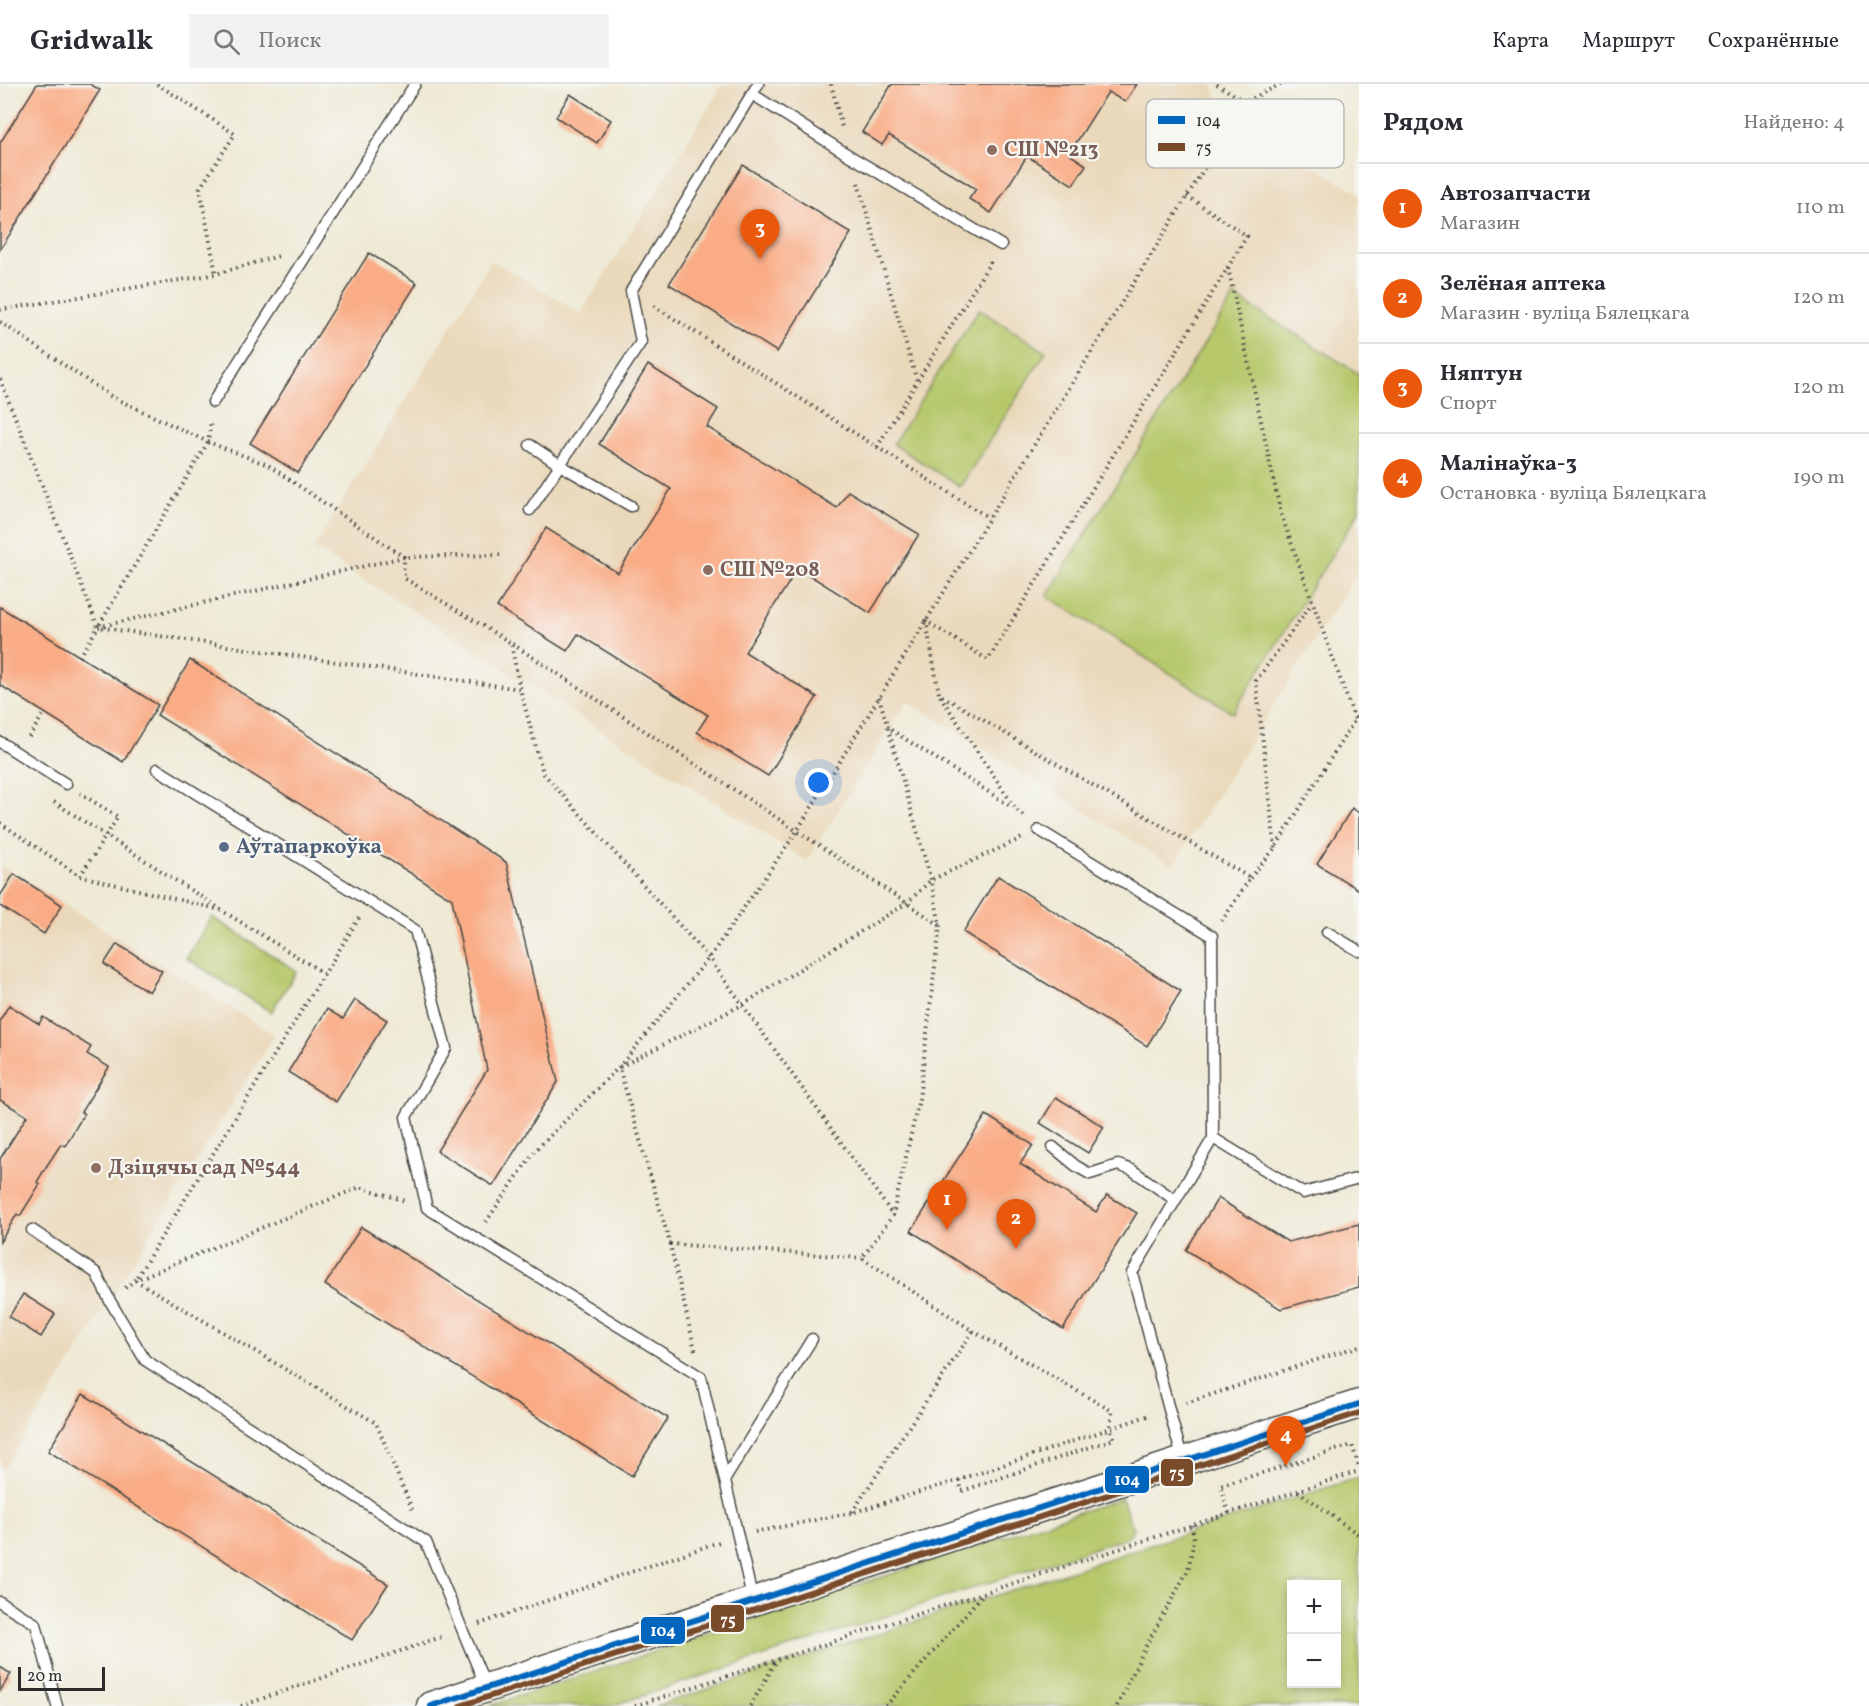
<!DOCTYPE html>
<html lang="ru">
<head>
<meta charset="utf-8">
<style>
  body { margin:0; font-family:Vollkorn,serif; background:#f2f2f3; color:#2b2b33 }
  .controls { position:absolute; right:18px; bottom:18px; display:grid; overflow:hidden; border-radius:0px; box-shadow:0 3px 9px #0003 }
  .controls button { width:54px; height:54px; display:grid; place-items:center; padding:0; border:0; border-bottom:2px solid #e1e1e2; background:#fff; color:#2b2b33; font:30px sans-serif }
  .scale { position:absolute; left:18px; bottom:15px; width:87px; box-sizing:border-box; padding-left:6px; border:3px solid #2b2b2b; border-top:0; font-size:16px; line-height:21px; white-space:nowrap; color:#2b2b2b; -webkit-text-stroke:4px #f6f6f2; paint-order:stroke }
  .you { position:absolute; left:819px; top:699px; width:21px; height:21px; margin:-15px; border:4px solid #fff; border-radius:50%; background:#1a73e8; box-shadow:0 0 0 9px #1a73e833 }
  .badge { display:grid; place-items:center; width:39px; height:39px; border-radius:50%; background:#ea580c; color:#fff; font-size:20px; font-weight:700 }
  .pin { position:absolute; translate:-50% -50px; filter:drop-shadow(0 2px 3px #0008) }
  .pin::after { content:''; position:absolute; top:32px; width:21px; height:18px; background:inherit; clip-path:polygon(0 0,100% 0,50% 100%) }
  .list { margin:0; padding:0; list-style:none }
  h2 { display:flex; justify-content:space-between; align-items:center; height:78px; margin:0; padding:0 24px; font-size:26px }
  h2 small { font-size:20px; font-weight:400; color:#7c7c81 }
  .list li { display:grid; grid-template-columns:39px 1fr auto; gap:18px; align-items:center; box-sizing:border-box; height:90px; padding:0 24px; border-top:2px solid #e1e1e2 }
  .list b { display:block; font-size:22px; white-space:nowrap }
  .list p { margin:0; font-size:20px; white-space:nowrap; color:#7c7c81 }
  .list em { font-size:20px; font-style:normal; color:#7c7c81 }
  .icon { flex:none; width:33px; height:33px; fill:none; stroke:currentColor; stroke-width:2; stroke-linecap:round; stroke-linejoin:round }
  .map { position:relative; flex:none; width:1359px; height:1622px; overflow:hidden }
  header { display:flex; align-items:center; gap:36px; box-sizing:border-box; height:84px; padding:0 30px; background:#fff; border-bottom:2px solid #e1e1e2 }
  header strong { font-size:28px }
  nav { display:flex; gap:33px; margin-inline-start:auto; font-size:21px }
  .search { width:420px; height:54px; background:#f2f2f3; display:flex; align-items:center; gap:15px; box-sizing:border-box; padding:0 21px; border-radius:0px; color:#7c7c81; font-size:22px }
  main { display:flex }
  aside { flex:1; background:#fff }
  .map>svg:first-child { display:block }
  .built { fill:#ead8ba }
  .green { fill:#b6c86b; stroke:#707a4b; stroke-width:1.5; fill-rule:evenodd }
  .building { fill:#f9ac85 }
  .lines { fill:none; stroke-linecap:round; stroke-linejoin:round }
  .service-casing { stroke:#484845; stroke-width:13 }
  .tertiary-casing { stroke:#484845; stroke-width:31 }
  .path { stroke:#484845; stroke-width:4; stroke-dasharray:1.5 4.5; stroke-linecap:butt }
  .service { stroke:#fff; stroke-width:10 }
  .tertiary { stroke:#fff; stroke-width:28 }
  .bus-1-casing { stroke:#f6f6f2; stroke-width:10 }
  .bus-2-casing { stroke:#f6f6f2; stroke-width:10 }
  .bus-1 { stroke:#0065bd; stroke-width:6 }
  .bus-2 { stroke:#7a4b2a; stroke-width:6 }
  .education-dot { fill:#8d6e63; stroke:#f6f6f2; stroke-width:2 }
  .service-dot { fill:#5c6f8a; stroke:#f6f6f2; stroke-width:2 }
  .labels { text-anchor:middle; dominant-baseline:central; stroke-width:4.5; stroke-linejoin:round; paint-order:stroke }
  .education-label { font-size:21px; font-weight:bold; fill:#785e54; stroke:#f6f6f2; text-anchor:start }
  .service-label { font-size:21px; font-weight:bold; fill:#4e5e75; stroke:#f6f6f2; text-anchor:start }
  .key { fill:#f6f6f2; stroke:#b9b9b6; stroke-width:1.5 }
  .key-label { font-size:16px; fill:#2b2b2b }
  .line-badge { stroke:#f6f6f2; stroke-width:2 }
  .badge-label { font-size:16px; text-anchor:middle; font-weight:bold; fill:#fff }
</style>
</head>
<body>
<header>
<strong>Gridwalk</strong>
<div class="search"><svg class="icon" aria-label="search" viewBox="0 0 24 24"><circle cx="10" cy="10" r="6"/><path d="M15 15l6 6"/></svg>Поиск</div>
<nav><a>Карта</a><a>Маршрут</a><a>Сохранённые</a></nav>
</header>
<main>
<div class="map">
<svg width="1359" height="1622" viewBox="0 0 1359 1622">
  <rect width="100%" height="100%" fill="#f6f6f2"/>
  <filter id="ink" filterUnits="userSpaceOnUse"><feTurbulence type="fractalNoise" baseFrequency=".0167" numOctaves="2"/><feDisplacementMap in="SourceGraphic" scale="12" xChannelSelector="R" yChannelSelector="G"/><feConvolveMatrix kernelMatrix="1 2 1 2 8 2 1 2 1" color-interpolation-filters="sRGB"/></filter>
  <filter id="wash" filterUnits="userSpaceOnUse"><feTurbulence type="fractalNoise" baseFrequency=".008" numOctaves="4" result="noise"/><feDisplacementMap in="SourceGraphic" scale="24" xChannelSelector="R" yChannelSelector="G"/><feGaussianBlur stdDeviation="1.35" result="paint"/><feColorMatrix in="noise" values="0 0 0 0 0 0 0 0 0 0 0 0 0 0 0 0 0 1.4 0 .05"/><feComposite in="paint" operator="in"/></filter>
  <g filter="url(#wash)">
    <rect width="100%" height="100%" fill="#efead6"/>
    <g class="built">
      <path d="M 723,0 L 1213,0 L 1220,27 L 1359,109 L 1359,486 L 1173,782 L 907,617 L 807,777 L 314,464 L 492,176 L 581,229 Z"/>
      <path d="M 0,781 L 275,951 L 4,1385 L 0,1382 Z"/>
    </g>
    <g class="green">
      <path d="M 1234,212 L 1359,290 L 1359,428 L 1233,629 L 1047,512 Z"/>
      <path d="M 979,225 L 1046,268 L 960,403 L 893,360 Z"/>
      <path d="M 212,833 L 297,887 L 271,928 L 186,874 Z"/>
      <path d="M 1359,1393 L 1359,1622 L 656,1622 ZM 1292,1500 L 1336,1500 L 1336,1600 L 1292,1600 Z"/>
      <path d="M 1122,1414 L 1133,1445 L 1129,1453 L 611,1622 L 489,1622 Z"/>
    </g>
    <g id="blocks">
      <g class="building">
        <path d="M 37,0 L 90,0 L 100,6 L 0,166 L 0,59 Z"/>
        <path d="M 892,0 L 1137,0 L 1125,18 L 1108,8 L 1069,70 L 1086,81 L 1073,101 L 1027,72 L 991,129 L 969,115 L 976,105 L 889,51 L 882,61 L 862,48 Z"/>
        <path d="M 570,10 L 611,36 L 597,59 L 556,33 Z"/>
        <path d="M 743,81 L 851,149 L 777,268 L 669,200 Z"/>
        <path d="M 369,169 L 417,199 L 298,389 L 250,359 Z"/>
        <path d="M 648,281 L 718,325 L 707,343 L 837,424 L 848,407 L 919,450 L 870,529 L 798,484 L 745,568 L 817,613 L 768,692 L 697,648 L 708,631 L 578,550 L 567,567 L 497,523 L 546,444 L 618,489 L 671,405 L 599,360 Z"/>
        <path d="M 0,523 L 158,621 L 123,678 L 0,601 Z"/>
        <path d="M 190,576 L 506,778 L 558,998 L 493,1102 L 437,1067 L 487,986 L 452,815 L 157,631 Z"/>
        <path d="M 1352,724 L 1359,729 L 1359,806 L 1317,780 Z"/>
        <path d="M 14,790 L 62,821 L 44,850 L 0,822 L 0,812 Z"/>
        <path d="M 998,792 L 1181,907 L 1147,962 L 963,848 Z"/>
        <path d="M 117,860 L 162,887 L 149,908 L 104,880 Z"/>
        <path d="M 355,916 L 387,936 L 336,1018 L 288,988 L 327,925 L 343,935 Z"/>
        <path d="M 9,921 L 39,940 L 43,933 L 91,963 L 87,970 L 109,983 L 81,1028 L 84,1030 L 65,1062 L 61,1060 L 46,1083 L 37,1098 L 40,1100 L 20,1132 L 17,1130 L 0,1158 L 0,1075 L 27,1032 L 0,1016 L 0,936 Z"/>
        <path d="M 1056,1013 L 1104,1043 L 1088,1069 L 1040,1039 Z"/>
        <path d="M 986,1031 L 1033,1061 L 1020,1080 L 1096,1128 L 1107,1111 L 1137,1129 L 1063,1245 L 911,1147 Z"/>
        <path d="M 1218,1114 L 1288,1158 L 1359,1140 L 1359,1203 L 1281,1225 L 1186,1166 Z"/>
        <path d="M 361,1143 L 668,1334 L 632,1392 L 325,1201 Z"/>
        <path d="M 23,1210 L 55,1230 L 41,1253 L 9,1233 Z"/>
        <path d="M 83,1310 L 388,1500 L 352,1556 L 48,1367 Z"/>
        <path d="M 0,1583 L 11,1590 L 0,1607 Z"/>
      </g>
    </g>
  </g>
  <g filter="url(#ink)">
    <use href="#blocks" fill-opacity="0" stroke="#484845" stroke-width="1.5"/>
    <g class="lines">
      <defs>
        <g id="service">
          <path d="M 752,10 L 850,72 L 1001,161"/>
          <path d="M 213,318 L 415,0"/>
          <path d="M 530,361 L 560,381 L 631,422"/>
          <path d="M 530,426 L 641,258 L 631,207 L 758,0"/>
          <path d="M 0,658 L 66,700"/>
          <path d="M 157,685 L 415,846 L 446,964 L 406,1033 L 427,1124 L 701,1293 L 753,1517"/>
          <path d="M 1039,746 L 1212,852 L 1213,1054"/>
          <path d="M 1327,848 L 1359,867"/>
          <path d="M 1053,1063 L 1076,1082 L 1090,1090 L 1118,1081 L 1132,1086 L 1175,1116"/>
          <path d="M 32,1146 L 96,1189 L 110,1217 L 145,1276 L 426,1458 L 486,1603"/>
          <path d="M 1183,1377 L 1132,1189 L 1213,1054 L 1303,1109 L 1359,1094"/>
          <path d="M 725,1395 L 812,1255"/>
          <path d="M 0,1518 L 36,1540 L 57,1622"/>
        </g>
        <path id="tertiary" d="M 431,1622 L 1359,1320"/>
      </defs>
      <use href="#service" class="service-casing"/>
      <use href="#tertiary" class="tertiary-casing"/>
      <g class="path">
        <path d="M 157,0 L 235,50 L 200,104 L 216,190"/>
        <path d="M 831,0 L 842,43"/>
        <path d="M 1217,0 L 1245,18 L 1281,0"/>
        <path d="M 858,99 L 917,297"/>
        <path d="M 1187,112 L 1247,152 L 988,576 L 926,537 L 939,610 L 1250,794 L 1222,837"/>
        <path d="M 1228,184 L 1281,430 L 1355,636"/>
        <path d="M 654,222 L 989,434"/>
        <path d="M 0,226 L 216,190 L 282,171"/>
        <path d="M 0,238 L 112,313 L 208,358 L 268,381 L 404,473 L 404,494 L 511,559 L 520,605 L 543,689 L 709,874 L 893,1131 L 862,1174 L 973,1247 L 1112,1327 L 1110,1343 L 1114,1355 L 962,1407 L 959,1396"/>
        <path d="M 0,295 L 98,543 L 208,358 L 211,337"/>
        <path d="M 877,363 L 991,177"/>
        <path d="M 500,471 L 404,473 L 98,543 L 520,605"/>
        <path d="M 80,573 L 98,543"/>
        <path d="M 940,612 L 1016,725 L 1025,734"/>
        <path d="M 879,613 L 888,644 L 1012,723"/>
        <path d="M 888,644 L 931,796 L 940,841 L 919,1015 L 893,1130"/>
        <path d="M 29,653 L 44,629"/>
        <path d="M 54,718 L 217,823"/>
        <path d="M 0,739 L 80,792 L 118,733 L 80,709"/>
        <path d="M 1275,764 L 1256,597 L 1312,519"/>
        <path d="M 80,792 L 221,826 L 325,890"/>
        <path d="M 1250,794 L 1275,764 L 1359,629"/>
        <path d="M 359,834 L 135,1196 L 376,1339 L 412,1425"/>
        <path d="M 940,841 L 797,747 L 1245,18"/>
        <path d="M 486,1138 L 534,1068 L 619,983 L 709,874 L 797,747 L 511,559"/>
        <path d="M 670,1160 L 862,1174"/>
        <path d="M 125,1204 L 135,1196 L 360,1103 L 406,1117"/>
        <path d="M 695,1266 L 670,1160 L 619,983 L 742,921 L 907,819 L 931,796 L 1022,754"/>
        <path d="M 1186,1319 L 1359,1262"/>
        <path d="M 1298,1407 L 1359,1451"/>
        <path d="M 852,1428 L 973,1247"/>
        <path d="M 1229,1429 L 1220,1402 L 1352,1361 L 1359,1383"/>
        <path d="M 755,1448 L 851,1429 L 959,1396 L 1150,1331"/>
        <path d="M 479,1540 L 719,1458"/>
        <path d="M 241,1622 L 444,1552"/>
        <path d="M 635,1622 L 1359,1387"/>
        <path d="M 750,1622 L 777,1576"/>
        <path d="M 886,1622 L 984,1509"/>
        <path d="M 1117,1622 L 1146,1562 L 1188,1486 L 1194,1456 L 1192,1441"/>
      </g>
      <use href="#service" class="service"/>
      <use href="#tertiary" class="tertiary"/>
      <defs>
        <path id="bus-1" d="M 431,1622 L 1359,1320"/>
        <path id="bus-2" d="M 460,1622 L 1359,1329"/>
      </defs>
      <use href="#bus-1" class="bus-1-casing"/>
      <use href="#bus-2" class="bus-2-casing"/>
      <use href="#bus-1" class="bus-1"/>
      <use href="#bus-2" class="bus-2"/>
    </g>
  </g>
  <g class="education-dot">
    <circle cx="992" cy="66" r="6"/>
    <circle cx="708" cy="486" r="6"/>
    <circle cx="96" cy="1084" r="6"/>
  </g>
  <circle class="service-dot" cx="224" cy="763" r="6"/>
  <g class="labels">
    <g class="education-label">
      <text x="1004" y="66">СШ №213</text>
      <text x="720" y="486">СШ №208</text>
      <text x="108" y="1084">Дзіцячы сад №544</text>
    </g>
    <g class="service-label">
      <text x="236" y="763">Аўтапаркоўка</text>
    </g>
  </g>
  <rect x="1146" y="15" width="198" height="69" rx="9" class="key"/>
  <rect x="1158" y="32" width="27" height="8" fill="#0065bd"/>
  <rect x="1158" y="59" width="27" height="8" fill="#7a4b2a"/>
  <g class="key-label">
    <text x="1196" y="42">104</text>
    <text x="1196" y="69">75</text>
  </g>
  <g class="line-badge">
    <rect x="1160" y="1374" width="34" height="29" rx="6" fill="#7a4b2a"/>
    <rect x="1104" y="1381" width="46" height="29" rx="6" fill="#0065bd"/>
    <rect x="710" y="1520" width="35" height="29" rx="6" fill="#7a4b2a"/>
    <rect x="640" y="1532" width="46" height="29" rx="6" fill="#0065bd"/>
  </g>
  <g class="badge-label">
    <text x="1177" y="1394">75</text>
    <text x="1127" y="1401">104</text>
    <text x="728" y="1541">75</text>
    <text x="663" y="1552">104</text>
  </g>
</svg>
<div class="controls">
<button>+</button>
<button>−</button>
</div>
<div class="scale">20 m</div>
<div class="you"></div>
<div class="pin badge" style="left:947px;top:1146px">1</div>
<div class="pin badge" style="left:1016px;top:1165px">2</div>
<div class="pin badge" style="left:760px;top:175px">3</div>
<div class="pin badge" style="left:1286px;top:1382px">4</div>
</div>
<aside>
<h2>Рядом<small>Найдено: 4</small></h2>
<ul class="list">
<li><span class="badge">1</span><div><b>Автозапчасти</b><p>Магазин</p></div><em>110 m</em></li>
<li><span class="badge">2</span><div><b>Зелёная аптека</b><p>Магазин · вуліца Бялецкага</p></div><em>120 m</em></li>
<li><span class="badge">3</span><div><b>Няптун</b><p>Спорт</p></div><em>120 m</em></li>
<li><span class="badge">4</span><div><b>Малінаўка-3</b><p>Остановка · вуліца Бялецкага</p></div><em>190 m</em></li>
</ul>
</aside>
</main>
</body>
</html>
